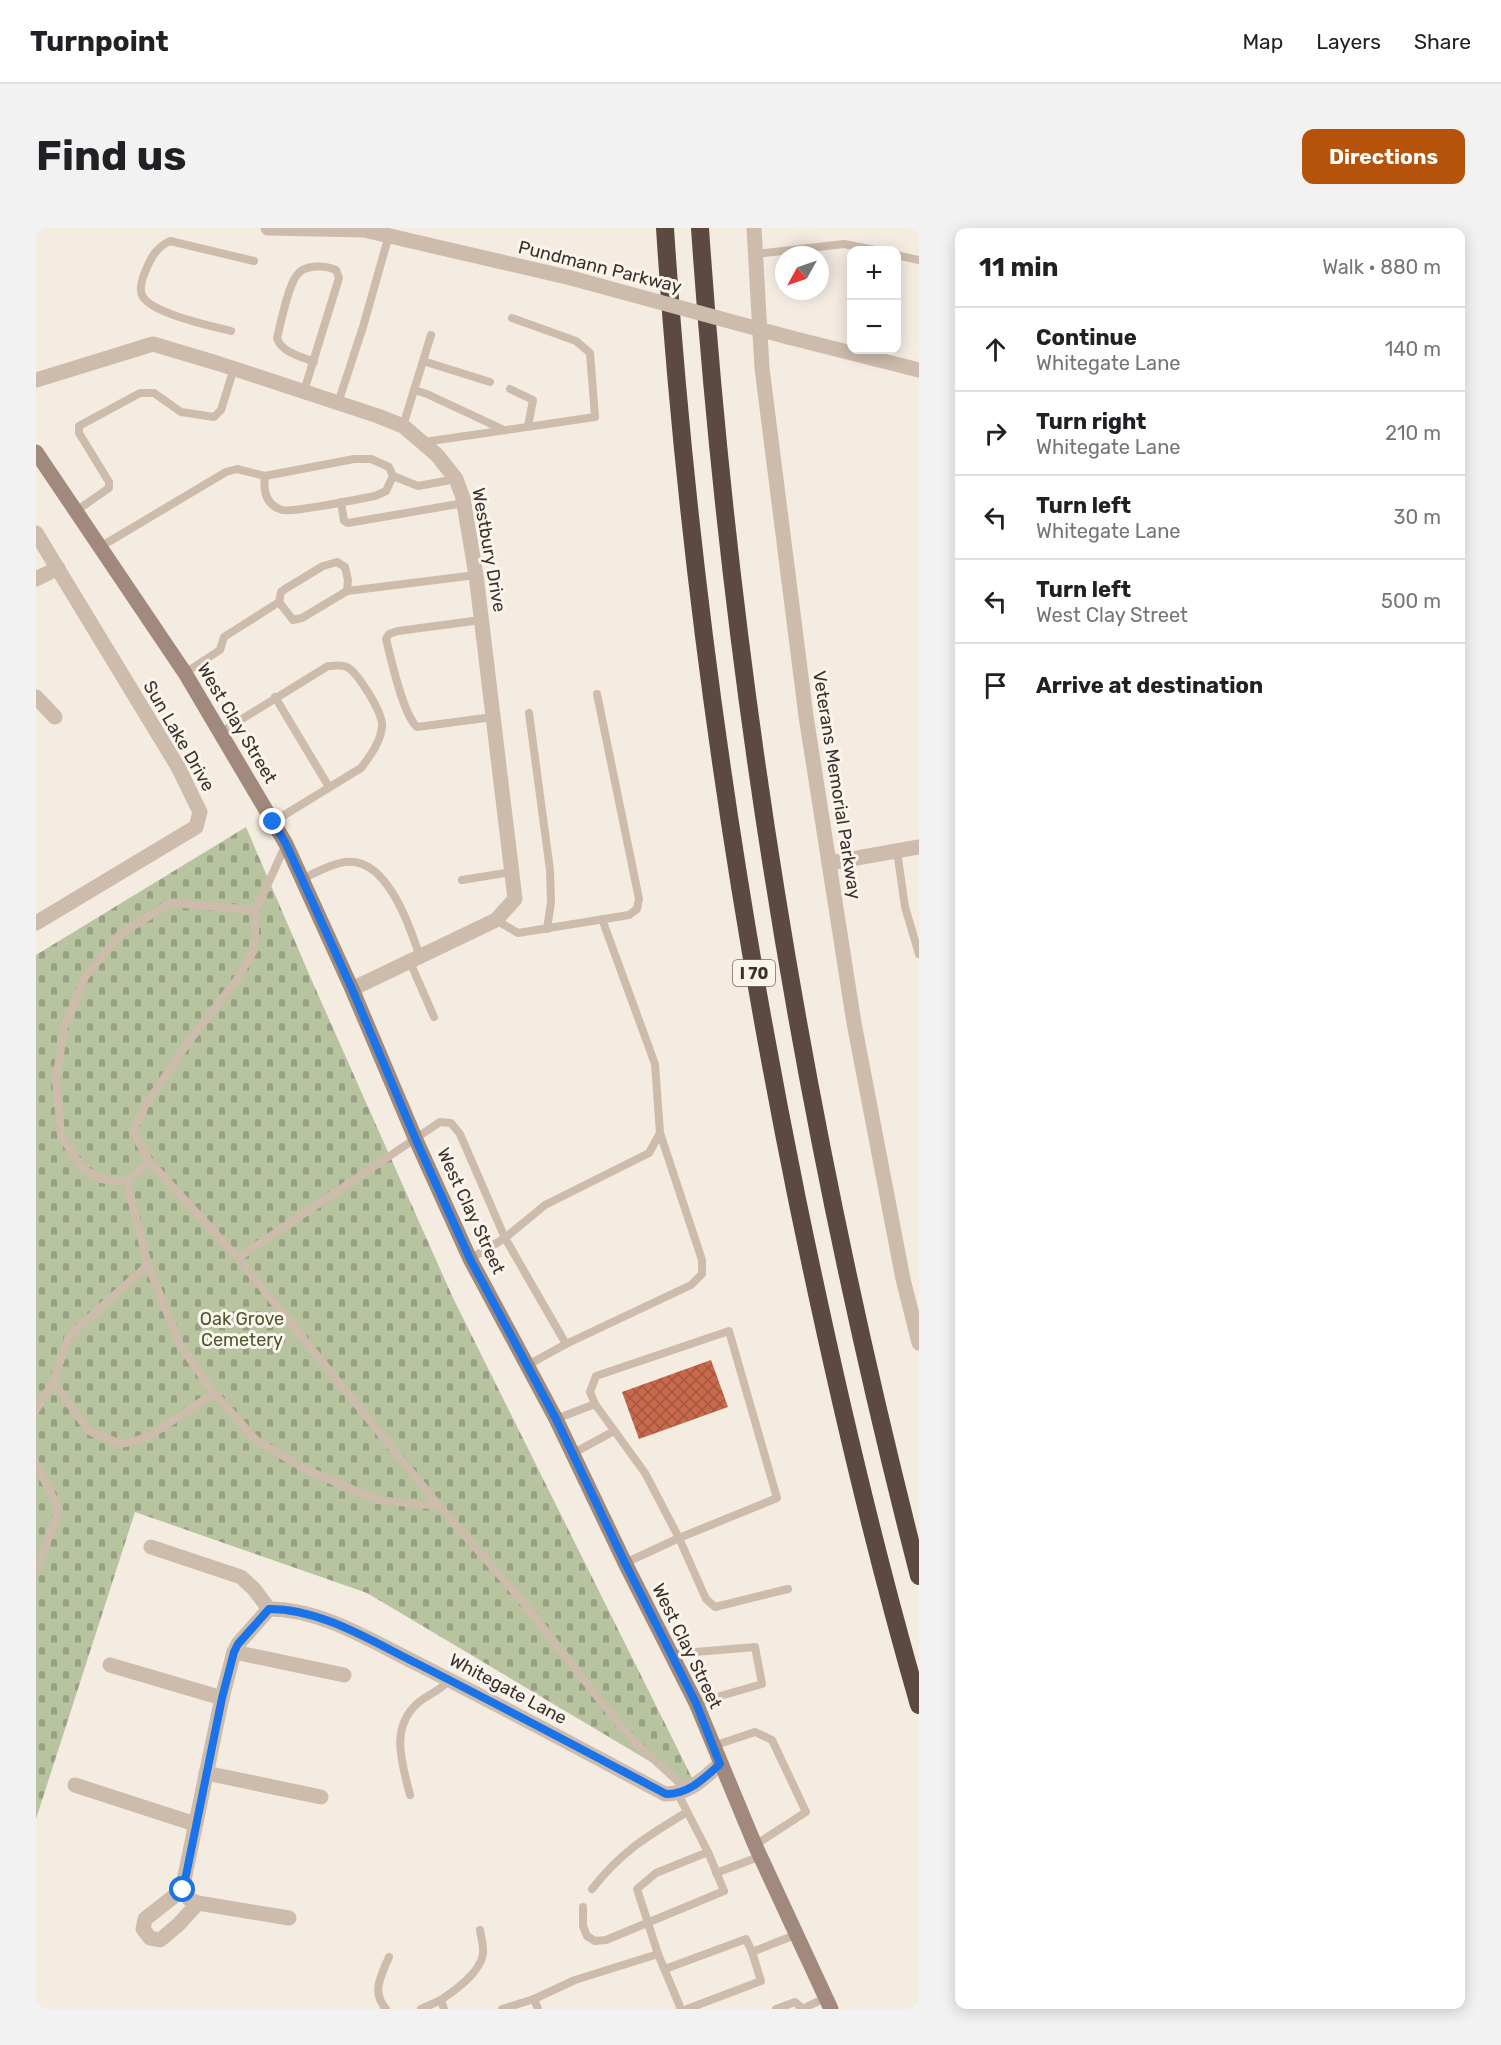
<!DOCTYPE html>
<html lang="en">
<head>
<meta charset="utf-8">
<style>
  body { margin:0; font-family:Rubik,sans-serif; background:#f2f2f2; color:#202124 }
  .controls { position:absolute; right:18px; top:18px; display:grid; overflow:hidden; border-radius:12px; box-shadow:0 3px 15px #0003 }
  .controls button { width:54px; height:54px; display:grid; place-items:center; padding:0; border:0; border-bottom:2px solid #e0e0e0; background:#fff; color:#202124; font:30px sans-serif }
  .compass { position:absolute; left:739px; top:18px; width:54px; height:54px; border-radius:50%; background:#fff; box-shadow:0 3px 15px #0003; rotate:230deg }
  .stop { position:absolute; width:18px; height:18px; margin:-14px; border:4px solid #1a73e8; border-radius:50%; background:#fff }
  .stop.end { background:#1a73e8; border-color:#fff; box-shadow:0 2px 6px #0008 }
  .list { margin:0; padding:0; list-style:none }
  h2 { display:flex; justify-content:space-between; align-items:center; height:78px; margin:0; padding:0 24px; font-size:26px }
  h2 small { font-size:20px; font-weight:400; color:#757577 }
  .list li { display:grid; grid-template-columns:39px 1fr auto; gap:18px; align-items:center; box-sizing:border-box; height:84px; padding:0 24px; border-top:2px solid #e0e0e0 }
  .list b { display:block; font-size:22px; white-space:nowrap }
  .list p { margin:0; font-size:20px; white-space:nowrap; color:#757577 }
  .list em { font-size:20px; font-style:normal; color:#757577 }
  .icon { flex:none; width:33px; height:33px; fill:none; stroke:currentColor; stroke-width:2; stroke-linecap:round; stroke-linejoin:round }
  .map { position:relative; flex:none; width:883px; height:1781px; overflow:hidden; border-radius:12px }
  header { display:flex; align-items:center; gap:36px; box-sizing:border-box; height:84px; padding:0 30px; background:#fff; border-bottom:2px solid #e0e0e0 }
  header strong { font-size:28px }
  nav { display:flex; gap:33px; margin-inline-start:auto; font-size:21px }
  .intro { display:flex; align-items:center; justify-content:space-between; box-sizing:border-box; height:144px; padding:0 36px }
  h1 { margin:0; font-size:42px }
  .button { padding:15px 27px; border-radius:12px; background:#b45309; color:#fff; font-size:21px; font-weight:700 }
  main { display:flex; gap:36px; padding:0 36px }
  aside { flex:1; background:#fff; border-radius:12px; box-shadow:0 3px 15px #0003 }
  .map>svg:first-child { display:block }
  .cemetery { fill:url(#cemetery-stones) }
  .building { fill:url(#building-cross-hatch) }
  .lines { fill:none; stroke-linecap:round; stroke-linejoin:round }
  .service { stroke:#cdbbac; stroke-width:8 }
  .minor { stroke:#cdbbac; stroke-width:15 }
  .tertiary { stroke:#cdbbac; stroke-width:15 }
  .secondary { stroke:#a18a7d; stroke-width:15 }
  .motorway { stroke:#5c4a42; stroke-width:18 }
  .tertiary-bridge { stroke:#cdbbac; stroke-width:15 }
  .route { stroke:#1a73e8; stroke-width:8 }
  .labels { text-anchor:middle; dominant-baseline:central; stroke-width:6; stroke-linejoin:round; paint-order:stroke }
  .shield { fill:#fbf5ee; stroke:#756b66; stroke-width:1.5 }
  .shield-label { font-size:16px; font-weight:bold; fill:#3b302b }
  .street-label { font-size:18px; fill:#3b302b; stroke:#fbf5ee }
  .park-label { font-size:18px; fill:#4a5a2e; stroke:#fbf5ee }
</style>
</head>
<body>
<header>
<strong>Turnpoint</strong>
<nav><a>Map</a><a>Layers</a><a>Share</a></nav>
</header>
<div class="intro"><h1>Find us</h1><a class="button">Directions</a></div>
<main>
<div class="map">
<svg width="883" height="1781" viewBox="0 0 883 1781">
  <defs>
    <pattern id="cemetery-stones" width="16" height="16" patternUnits="userSpaceOnUse" patternTransform="scale(1.5)"><rect width="16" height="16" fill="#b8c4a0"/><path d="M2 7V4a2 2 0 0 1 4 0v3zM10 15v-3a2 2 0 0 1 4 0v3z" fill="#97a083"/></pattern>
    <pattern id="building-cross-hatch" width="8" height="8" patternUnits="userSpaceOnUse" patternTransform="scale(1.5)"><rect width="8" height="8" fill="#c8694b"/><path d="M0 0l8 8M0 8l8-8" fill="none" stroke="#a4573f"/></pattern>
  </defs>
  <rect width="100%" height="100%" fill="#f4ebe1"/>
  <path class="cemetery" d="M 210,599 L 276,753 L 417,1070 L 662,1562 L 331,1365 L 99,1284 L 0,1591 L 0,727 Z"/>
  <path class="building" d="M 675,1132 L 692,1179 L 603,1211 L 586,1164 Z"/>
  <g class="lines">
    <g class="service">
      <path d="M 720,26 L 808,16 L 839,22"/>
      <path d="M 860,27 L 883,32"/>
      <path d="M 195,103 C 176,98 113,85 106,67 C 103,59 106,51 109,44 C 115,29 120,20 134,13 L 218,33"/>
      <path d="M 387,133 L 454,154"/>
      <path d="M 474,161 L 497,172 L 492,198"/>
      <path d="M 378,162 L 391,166 L 466,201"/>
      <path d="M 268,163 L 303,50 L 300,42 C 289,37 269,36 261,47 C 252,58 245,94 241,110 C 245,124 264,128 278,134"/>
      <path d="M 302,175 L 327,99 L 353,7"/>
      <path d="M 367,198 L 395,107"/>
      <path d="M 388,214 L 559,189 L 554,125 L 540,113 L 476,90"/>
      <path d="M 229,248 C 227,263 230,277 246,282 C 257,285 323,271 339,268 L 350,263 L 357,248"/>
      <path d="M 305,274 L 308,293 L 312,295 L 428,275"/>
      <path d="M 40,283 L 73,260 L 73,254 L 43,205 L 43,198 L 104,165 L 118,165 L 145,184 L 178,189 L 185,182 L 198,140"/>
      <path d="M 64,319 L 190,244 L 201,241 L 229,248 L 318,231 L 335,231 L 353,239 L 357,248 L 382,258 L 420,251"/>
      <path d="M 243,374 L 257,392 L 266,390 L 311,363 L 440,347"/>
      <path d="M 445,392 L 362,403 L 353,406 L 350,411 C 355,431 367,487 381,499 L 457,489"/>
      <path d="M 149,445 L 184,422 L 188,409 L 243,374 L 245,364 L 249,361 L 287,338 L 301,334 L 309,339 L 312,352 L 311,363"/>
      <path d="M 239,469 L 293,559"/>
      <path d="M 493,485 L 514,642 L 515,674 L 511,701"/>
      <path d="M 185,504 L 292,438 C 299,438 305,436 311,439 C 322,445 347,485 346,498 C 345,514 334,528 325,540 L 237,594"/>
      <path d="M 861,623 L 869,679 L 883,726"/>
      <path d="M 266,651 C 279,645 294,636 309,634 C 351,628 374,699 384,729"/>
      <path d="M 426,652 L 476,644"/>
      <path d="M 460,692 L 482,705 L 593,687 L 601,681 L 603,671 L 561,466"/>
      <path d="M 374,734 L 398,789"/>
      <path d="M 113,933 L 97,903 L 109,878 L 153,813 L 200,753 L 218,722 L 220,682 L 250,616"/>
      <path d="M 91,954 L 65,951 L 46,940 L 25,907 L 20,852 L 28,800 L 49,749 L 84,706 L 134,675 L 220,682"/>
      <path d="M 202,1030 L 403,1278 L 483,1369 L 571,1481 L 597,1512 L 651,1562"/>
      <path d="M 434,1031 L 469,1010 L 509,977 L 613,925 L 624,905 L 619,836 L 566,691"/>
      <path d="M 112,1037 L 144,1117 L 178,1165 L 220,1212 L 271,1242 L 342,1272 L 403,1278"/>
      <path d="M 490,1138 L 530,1116 L 655,1057 L 666,1046 L 666,1032 L 624,905"/>
      <path d="M 17,1154 L 53,1203 L 85,1216 L 99,1213 L 115,1207 L 178,1165"/>
      <path d="M 0,1182 L 17,1154 L 33,1108 L 112,1037 L 91,954 L 113,933 L 202,1030 L 404,894 L 415,895 L 424,906 L 469,1010 L 530,1116"/>
      <path d="M 520,1191 L 559,1176 L 554,1164 L 560,1148 L 693,1103 L 741,1270 L 643,1310 L 609,1245 L 559,1176"/>
      <path d="M 536,1226 L 578,1203"/>
      <path d="M 0,1236 L 23,1281 L 0,1343"/>
      <path d="M 589,1335 L 643,1310 L 670,1371 L 679,1379 L 752,1361"/>
      <path d="M 636,1426 L 719,1419 L 726,1456 L 660,1475"/>
      <path d="M 677,1518 L 719,1504 L 736,1512 L 770,1584 L 719,1617"/>
      <path d="M 642,1566 L 672,1624"/>
      <path d="M 374,1567 C 366,1535 353,1499 383,1474 C 393,1466 404,1463 413,1452"/>
      <path d="M 680,1645 L 725,1628"/>
      <path d="M 556,1661 C 586,1623 610,1609 651,1584"/>
      <path d="M 622,1726 L 645,1781"/>
      <path d="M 629,1741 L 710,1711 L 716,1724 L 759,1707"/>
      <path d="M 498,1771 L 539,1752 L 622,1726 L 601,1661 L 620,1645 L 672,1624 L 688,1663 L 570,1712 L 559,1713 L 551,1708 L 547,1698 L 547,1679"/>
      <path d="M 405,1772 C 419,1762 444,1745 447,1726 C 448,1719 445,1709 444,1702"/>
      <path d="M 350,1781 C 335,1764 345,1748 353,1729"/>
      <path d="M 385,1781 L 405,1772 L 408,1781"/>
      <path d="M 466,1781 L 498,1771 L 502,1781"/>
      <path d="M 651,1781 L 725,1753 L 716,1724"/>
      <path d="M 740,1781 L 759,1774 L 766,1780"/>
      <path d="M 766,1781 L 789,1770"/>
    </g>
    <g class="minor">
      <path d="M 0,152 L 117,116 L 184,136 L 342,188 L 367,198 L 401,227 L 420,251 L 427,270 L 440,347 L 479,671 L 460,692 L 316,761"/>
      <path d="M 0,305 L 142,539 L 164,584 L 160,599 L 0,695"/>
      <path d="M 0,351 L 22,340"/>
      <path d="M 0,469 L 19,489"/>
      <path d="M 793,635 L 883,619"/>
      <path d="M 115,1319 L 205,1349 L 218,1361 L 233,1381"/>
      <path d="M 198,1424 L 308,1447"/>
      <path d="M 74,1437 L 186,1470"/>
      <path d="M 170,1545 L 285,1569"/>
      <path d="M 39,1557 L 159,1596"/>
      <path d="M 153,1671 L 162,1675 L 253,1690"/>
      <path d="M 162,1675 L 142,1697 L 124,1712 L 114,1710 L 107,1701 L 109,1691 L 146,1662 L 186,1470 L 198,1424 L 202,1416 L 233,1381 C 286,1381 335,1413 382,1436 C 465,1478 547,1522 629,1566 C 653,1566 667,1551 684,1536"/>
    </g>
    <g class="tertiary">
      <path d="M 232,0 L 328,2 L 535,50"/>
      <path d="M 718,0 L 726,140 L 770,488 L 818,795 L 867,1051 L 883,1115"/>
      <path d="M 752,109 L 883,142"/>
    </g>
    <path class="secondary" d="M 0,224 L 149,445 L 250,616 L 316,761 L 380,912 L 434,1031 L 520,1191 L 589,1335 L 660,1475 L 719,1617 L 795,1781"/>
    <g class="motorway">
      <path d="M 629,0 C 650,326 696,651 761,971 C 796,1141 835,1311 883,1477"/>
      <path d="M 664,0 C 695,455 769,906 883,1348"/>
    </g>
    <path class="tertiary-bridge" d="M 535,50 L 752,109"/>
  </g>
  <g class="lines">
    <path class="route" d="M 147,1662 L 186,1470 L 198,1424 L 202,1416 L 233,1381 C 286,1381 335,1413 382,1436 C 465,1478 547,1522 630,1566 C 653,1566 667,1551 684,1536 L 660,1475 L 589,1335 L 520,1191 L 434,1031 L 380,912 L 316,761 L 250,616 L 237,594"/>
  </g>
  <g class="labels">
    <rect class="shield" x="697" y="732" width="42" height="26" rx="4.5"/>
    <g class="shield-label">
      <text x="718" y="745">I 70</text>
    </g>
    <g class="street-label">
      <text transform="translate(564 39) rotate(14)">Pundmann Parkway</text>
      <text transform="translate(453 322) rotate(80)">Westbury Drive</text>
      <text transform="translate(201 495) rotate(59)">West Clay Street</text>
      <text transform="translate(143 508) rotate(60)">Sun Lake Drive</text>
      <text transform="translate(801 557) rotate(81)">Veterans Memorial Parkway</text>
      <text transform="translate(435 983) rotate(65)">West Clay Street</text>
      <text transform="translate(651 1418) rotate(64)">West Clay Street</text>
      <text transform="translate(472 1461) rotate(28)">Whitegate Lane</text>
    </g>
    <g class="park-label">
      <text x="206" y="1091">Oak Grove<tspan x="206" dy="21">Cemetery</tspan></text>
    </g>
  </g>
</svg>
<div class="controls">
<button>+</button>
<button>−</button>
</div>
<svg class="compass" viewBox="-18 -18 36 36"><path d="M0-13l5 13h-10z" fill="#e53935"/><path d="M0 13l5-13h-10z" fill="#757577"/></svg>
<div class="stop" style="left:147px;top:1662px"></div>
<div class="stop end" style="left:237px;top:594px"></div>
</div>
<aside>
<h2>11 min<small>Walk · 880 m</small></h2>
<ul class="list">
<li><svg class="icon" aria-label="ahead" viewBox="0 0 24 24"><path d="M12 20V5M6 11l6-6 6 6"/></svg><div><b>Continue</b><p>Whitegate Lane</p></div><em>140 m</em></li>
<li><svg class="icon" aria-label="right" viewBox="0 0 24 24"><path d="M7 20v-9h11M14 6l5 5-5 5"/></svg><div><b>Turn right</b><p>Whitegate Lane</p></div><em>210 m</em></li>
<li><svg class="icon" aria-label="left" viewBox="0 0 24 24"><path d="M17 20v-9H6M10 6l-5 5 5 5"/></svg><div><b>Turn left</b><p>Whitegate Lane</p></div><em>30 m</em></li>
<li><svg class="icon" aria-label="left" viewBox="0 0 24 24"><path d="M17 20v-9H6M10 6l-5 5 5 5"/></svg><div><b>Turn left</b><p>West Clay Street</p></div><em>500 m</em></li>
<li><svg class="icon" aria-label="arrive" viewBox="0 0 24 24"><path d="M6 21V4h12l-3 4 3 4H6"/></svg><div><b>Arrive at destination</b></div></li>
</ul>
</aside>
</main>
</body>
</html>
